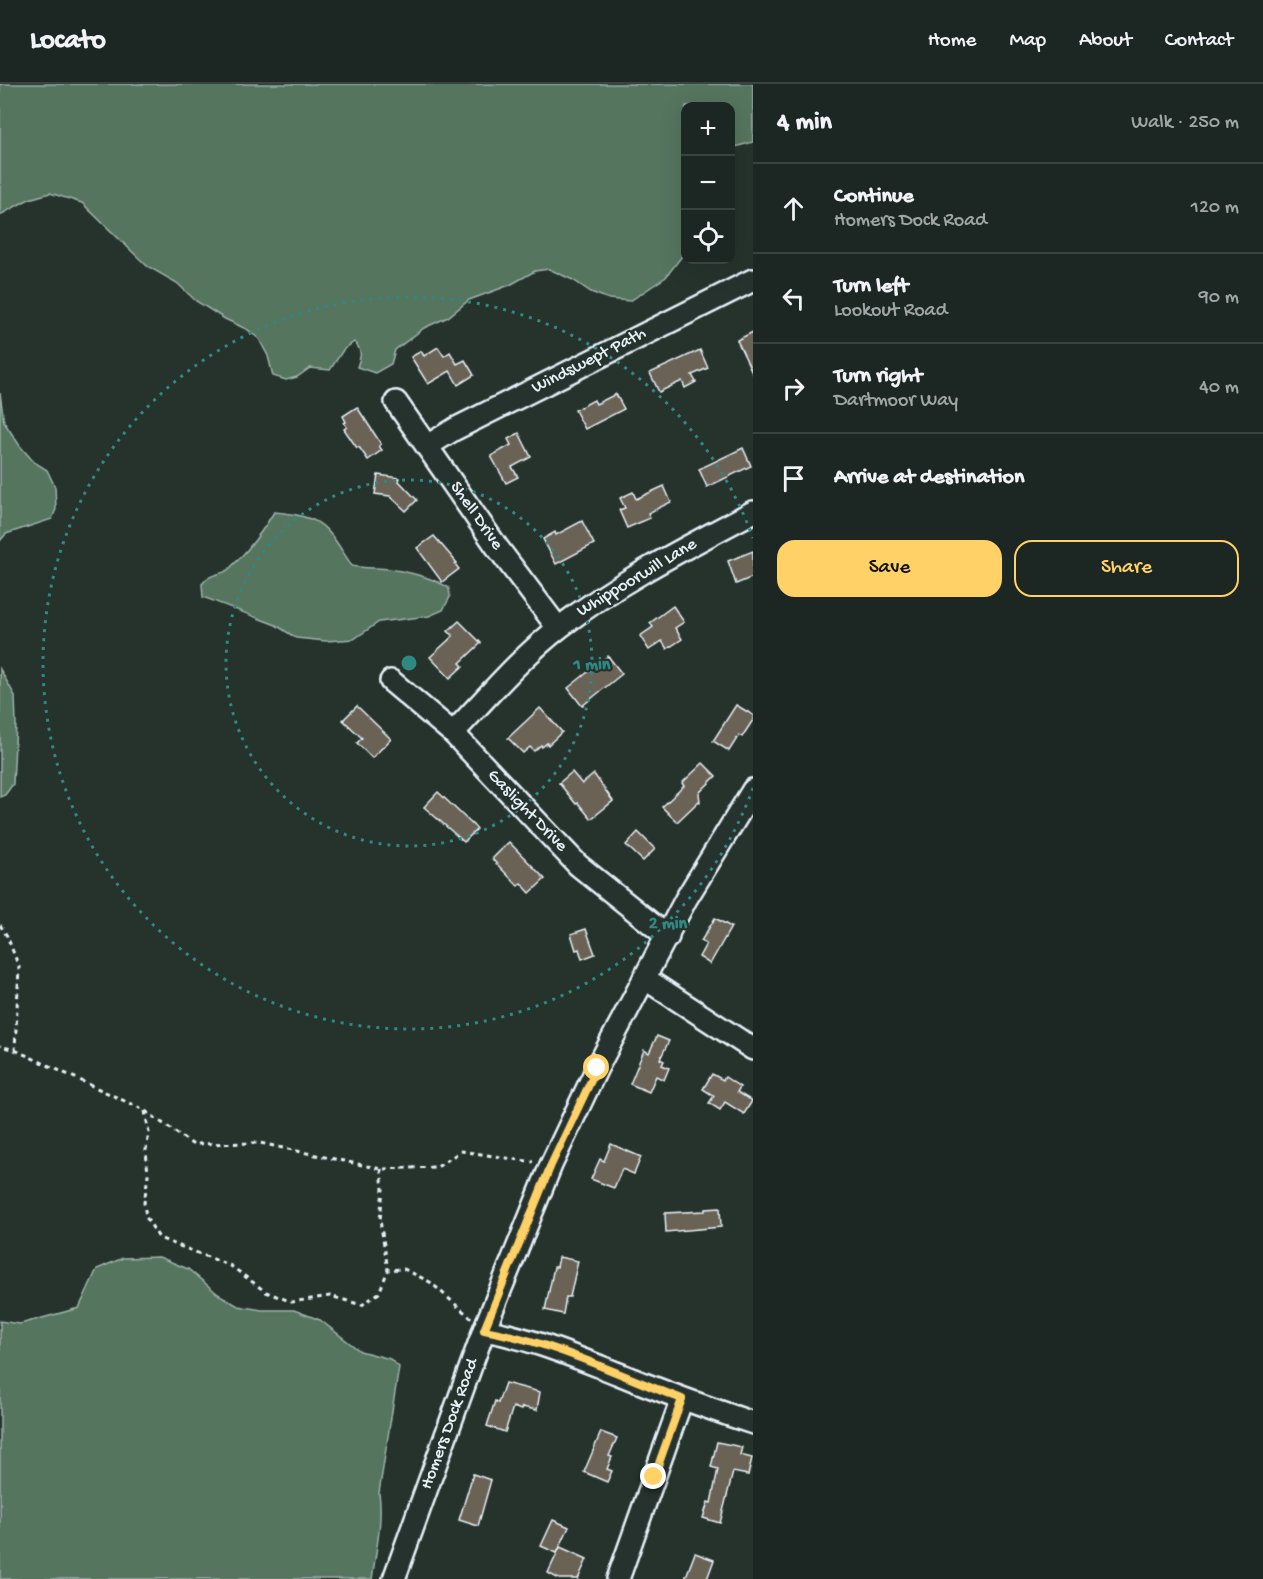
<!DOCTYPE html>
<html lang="en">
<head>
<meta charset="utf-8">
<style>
  body { margin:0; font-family:"Gochi Hand",sans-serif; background:#29322f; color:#f1f3f6 }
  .controls { position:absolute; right:18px; top:18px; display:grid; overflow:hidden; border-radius:12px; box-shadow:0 6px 24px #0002 }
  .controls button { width:54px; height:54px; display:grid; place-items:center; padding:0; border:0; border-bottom:2px solid #3a4340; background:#1c2622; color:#f1f3f6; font:30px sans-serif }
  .stop { position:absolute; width:18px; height:18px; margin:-14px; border:4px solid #ffd166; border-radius:50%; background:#fff }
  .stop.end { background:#ffd166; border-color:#fff; box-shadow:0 2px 6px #0008 }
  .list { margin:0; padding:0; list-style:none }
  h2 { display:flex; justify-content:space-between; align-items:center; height:78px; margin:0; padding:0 24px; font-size:26px }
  h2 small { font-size:20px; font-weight:400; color:#a0a5a5 }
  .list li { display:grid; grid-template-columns:39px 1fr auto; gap:18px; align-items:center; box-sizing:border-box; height:90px; padding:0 24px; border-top:2px solid #3a4340 }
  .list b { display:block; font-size:22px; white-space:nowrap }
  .list p { margin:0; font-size:20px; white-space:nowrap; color:#a0a5a5 }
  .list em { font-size:20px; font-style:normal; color:#a0a5a5 }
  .actions { display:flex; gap:12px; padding:18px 24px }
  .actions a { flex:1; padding:14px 0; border:2px solid #ffd166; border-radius:18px; text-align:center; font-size:21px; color:#ffd166 }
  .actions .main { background:#ffd166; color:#111 }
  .icon { flex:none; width:33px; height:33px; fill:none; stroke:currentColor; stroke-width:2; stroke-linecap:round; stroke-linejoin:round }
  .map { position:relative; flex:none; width:753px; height:1495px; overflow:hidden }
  header { display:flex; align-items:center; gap:36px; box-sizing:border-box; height:84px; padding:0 30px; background:#1c2622; border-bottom:2px solid #3a4340 }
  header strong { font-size:28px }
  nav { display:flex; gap:33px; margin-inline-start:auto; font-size:21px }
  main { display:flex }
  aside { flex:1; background:#1c2622 }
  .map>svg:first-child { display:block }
  .green { fill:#55755f; stroke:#9eb3ac; stroke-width:1.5 }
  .building { fill:#6b6254; stroke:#e8f1f8; stroke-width:1.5 }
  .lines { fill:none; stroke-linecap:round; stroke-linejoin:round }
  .minor-casing { stroke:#e8f1f8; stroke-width:26 }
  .path { stroke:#e8f1f8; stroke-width:3; stroke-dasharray:4.5 4.5; stroke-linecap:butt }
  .minor { stroke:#26332d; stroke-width:21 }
  .route { stroke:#ffd166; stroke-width:8 }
  .ring { fill:none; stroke:#308883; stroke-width:3; stroke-dasharray:3 6 }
  .labels { text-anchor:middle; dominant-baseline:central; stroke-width:4.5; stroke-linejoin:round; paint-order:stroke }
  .street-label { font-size:18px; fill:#e8f1f8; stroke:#26332d }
  .centre { fill:#308883; stroke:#26332d; stroke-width:3 }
  .ring-label { font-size:18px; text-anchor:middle; font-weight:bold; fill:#308883; stroke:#26332d; stroke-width:4.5; stroke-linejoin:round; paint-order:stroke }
</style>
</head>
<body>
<header>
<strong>Locato</strong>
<nav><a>Home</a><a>Map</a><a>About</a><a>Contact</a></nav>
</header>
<main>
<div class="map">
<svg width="753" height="1495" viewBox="0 0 753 1495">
  <rect width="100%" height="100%" fill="#26332d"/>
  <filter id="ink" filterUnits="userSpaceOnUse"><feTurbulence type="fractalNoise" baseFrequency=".0167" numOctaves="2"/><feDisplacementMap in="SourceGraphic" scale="12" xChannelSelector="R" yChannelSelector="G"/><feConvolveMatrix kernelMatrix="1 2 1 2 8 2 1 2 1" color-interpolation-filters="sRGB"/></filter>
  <g filter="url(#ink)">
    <g class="green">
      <path d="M 0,0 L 753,0 L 753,58 L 735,63 L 731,67 L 730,22 L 686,22 L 685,168 L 666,193 L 630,217 L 609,215 L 591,208 L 573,196 L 549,185 L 535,187 L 510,201 L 469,216 L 448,233 L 424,244 L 395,266 L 391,280 L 375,289 L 357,283 C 361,272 363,267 354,258 L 343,266 L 330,286 L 310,284 L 297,293 L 286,296 L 273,292 L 268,272 L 259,255 L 248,246 L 225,235 L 196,217 L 177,199 L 147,182 L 82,119 L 50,109 L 29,115 L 0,131 Z"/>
      <path d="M 0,309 L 4,338 L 20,362 L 34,378 L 47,386 L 55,403 L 56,425 L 52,435 L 6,450 L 0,457 Z"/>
      <path d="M 274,428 C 324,432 326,442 352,482 C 367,485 381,483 395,486 C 413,489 433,494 449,504 L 450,513 L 443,526 L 429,532 L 379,538 L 354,555 L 326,557 L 296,554 L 276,541 L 203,513 L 202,500 C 212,487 221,493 230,484 C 247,468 262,448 274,428 Z"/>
      <path d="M 0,585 L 15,612 L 16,640 L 13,700 L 5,711 L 0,713 Z"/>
      <path d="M 159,1173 L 188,1185 L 218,1210 L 238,1222 L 262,1226 L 294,1226 L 320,1236 L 360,1267 L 390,1275 L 399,1283 L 379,1409 C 383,1437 376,1466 372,1495 L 0,1495 L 0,1237 L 20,1240 L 79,1224 L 97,1185 L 123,1174 Z"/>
    </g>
    <g class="building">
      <path d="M 753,248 L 753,290 L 737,256 Z"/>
      <path d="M 438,263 L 444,272 L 450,268 L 457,280 L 465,276 L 474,291 L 458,301 L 450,287 L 428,300 L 411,273 L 421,267 L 424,272 Z"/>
      <path d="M 700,266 L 708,284 L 692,291 L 696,298 L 685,304 L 682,297 L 659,308 L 650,289 Z"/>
      <path d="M 616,310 L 624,325 L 585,345 L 575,326 L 594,316 L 596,320 Z"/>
      <path d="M 357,323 L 381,360 L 379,362 L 382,366 L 368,376 L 359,363 L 357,364 L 344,345 L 347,343 L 344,339 L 346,338 L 343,332 Z"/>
      <path d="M 519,349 L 531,373 L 512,383 L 518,393 L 506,399 L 491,372 L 511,361 L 508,355 Z"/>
      <path d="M 743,364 L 751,382 L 707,403 L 699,385 Z"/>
      <path d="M 378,391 L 400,394 L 399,397 L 417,416 L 406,427 L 390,412 L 375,410 Z"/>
      <path d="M 664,402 L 671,418 L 648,429 L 650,434 L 627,444 L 619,426 L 625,424 L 620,414 L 633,408 L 636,415 Z"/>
      <path d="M 582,437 L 594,460 L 556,480 L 543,455 L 555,448 L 556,451 Z"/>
      <path d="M 434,452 L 457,479 L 455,480 L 459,485 L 442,498 L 417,464 Z"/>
      <path d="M 753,467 L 753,493 L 736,500 L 728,477 Z"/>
      <path d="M 673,522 L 684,538 L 675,544 L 682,555 L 667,565 L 662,557 L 649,566 L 640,552 L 653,543 L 650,539 Z"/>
      <path d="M 459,537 L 481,559 L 460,579 L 463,582 L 450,594 L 430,573 L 453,552 L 448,547 Z"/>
      <path d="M 608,572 L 622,590 L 582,622 L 568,604 Z"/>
      <path d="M 736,621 L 753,631 L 753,636 L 742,653 L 739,651 L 729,667 L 713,657 Z"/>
      <path d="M 357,622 L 391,655 L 372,674 L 357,659 L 362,654 L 343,636 Z"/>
      <path d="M 540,624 L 562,648 L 548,661 L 547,659 L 542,663 L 541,661 L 534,667 L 530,663 L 523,669 L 508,654 Z"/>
      <path d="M 703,679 L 716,692 L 699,709 L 700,718 L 699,717 L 677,738 L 662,723 L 684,702 L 682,699 Z"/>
      <path d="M 572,688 L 582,700 L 594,690 L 613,717 L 591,735 L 578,719 L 576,720 L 559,699 Z"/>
      <path d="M 438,708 L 477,745 L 464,758 L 424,723 Z"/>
      <path d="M 638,748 L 655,765 L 643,777 L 626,761 Z"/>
      <path d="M 509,758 L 545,795 L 530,809 L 521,799 L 518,802 L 492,775 Z"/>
      <path d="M 715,834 L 731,843 L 710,880 L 699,873 L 706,860 L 701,857 Z"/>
      <path d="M 586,845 L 595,870 L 582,875 L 579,865 L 576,866 L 571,850 Z"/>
      <path d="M 657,952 L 669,957 L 660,975 L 664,977 L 662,981 L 669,984 L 664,996 L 656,992 L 649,1008 L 630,1000 L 644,966 L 649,969 Z"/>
      <path d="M 712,990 L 723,996 L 725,993 L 740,1003 L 737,1008 L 752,1017 L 744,1030 L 725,1018 L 720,1026 L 709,1019 L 714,1012 L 703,1005 Z"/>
      <path d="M 611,1060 L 641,1073 L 634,1090 L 622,1085 L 614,1104 L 591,1095 L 600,1075 L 604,1077 Z"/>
      <path d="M 720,1124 L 721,1143 L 666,1148 L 665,1129 L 705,1127 L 705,1125 Z"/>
      <path d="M 559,1173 L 578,1177 L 570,1213 L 566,1213 L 563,1230 L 545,1226 L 554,1183 L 557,1183 Z"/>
      <path d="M 505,1299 L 540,1308 L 537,1326 L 522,1323 L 521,1326 L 513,1323 L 505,1348 L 487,1342 L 495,1317 L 498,1319 Z"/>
      <path d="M 601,1348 L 617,1354 L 609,1372 L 612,1373 L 607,1385 L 612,1387 L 607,1398 L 584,1388 Z"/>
      <path d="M 717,1358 L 742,1363 L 740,1371 L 752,1374 L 748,1391 L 733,1388 L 720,1439 L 703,1434 L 708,1418 L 711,1419 L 718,1385 L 711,1383 Z"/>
      <path d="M 473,1390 L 491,1396 L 478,1442 L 459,1436 Z"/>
      <path d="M 553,1436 L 569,1443 L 557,1469 L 541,1462 Z"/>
      <path d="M 560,1463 L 587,1475 L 578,1495 L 559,1495 L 548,1489 Z"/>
      <path d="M 695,1469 L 714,1476 L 707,1495 L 685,1495 Z"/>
    </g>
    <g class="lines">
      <defs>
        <g id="minor">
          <path d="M 396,318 L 497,463 L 558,544"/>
          <path d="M 427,362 L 455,345 L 753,196"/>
          <path d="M 391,597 L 453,649 L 578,781 L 668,853"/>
          <path d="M 453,649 C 487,613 521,573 560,543 C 620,497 687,463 753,428"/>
          <path d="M 644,894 L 753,965"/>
          <path d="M 484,1246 C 531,1254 575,1273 619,1290 C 663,1308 708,1324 753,1339"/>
          <path d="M 394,1495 L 484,1246 L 551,1081 L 597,984 L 686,815 L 753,706"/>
          <path d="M 618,1495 L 682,1315"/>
        </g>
      </defs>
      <use href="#minor" class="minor-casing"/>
      <g class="path">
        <path d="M 0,841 L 7,852 L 19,883 L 15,966 L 0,962"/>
        <path d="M 15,966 L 144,1026 L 192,1060 L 260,1059 L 381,1085 L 437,1083 L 461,1067 L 533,1078"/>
        <path d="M 145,1027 L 149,1049 L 146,1066 L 148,1091 L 144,1119 L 146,1133 L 159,1154 L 231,1182 L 266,1208 L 292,1218 L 330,1212 L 362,1221 L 379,1209 L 388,1186"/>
        <path d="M 381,1085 L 383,1105 L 380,1136 L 388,1186 L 404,1185 L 430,1198 L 471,1234"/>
      </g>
      <use href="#minor" class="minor"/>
    </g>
  </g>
  <g class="lines" filter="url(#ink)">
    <path class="route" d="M 597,984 L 551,1081 L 484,1246 C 553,1258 617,1290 682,1315 L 654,1393"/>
  </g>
  <g class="ring">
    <circle cx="409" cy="579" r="183"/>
    <path d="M753 704A366 366 0 1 1 753 454"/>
  </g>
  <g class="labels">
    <g class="street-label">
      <text transform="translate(589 277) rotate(-27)">Windswept Path</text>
      <text transform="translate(476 432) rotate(55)">Shell Drive</text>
      <text transform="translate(637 494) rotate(-31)">Whippoorwill Lane</text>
      <text transform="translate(527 727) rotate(46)">Gaslight Drive</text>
      <text transform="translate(450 1340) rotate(-70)">Homers Dock Road</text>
    </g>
  </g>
  <circle cx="409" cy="579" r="9" class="centre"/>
  <g class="ring-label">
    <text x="592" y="585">1 min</text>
    <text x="668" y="844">2 min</text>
  </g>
</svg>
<div class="controls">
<button>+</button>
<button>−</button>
<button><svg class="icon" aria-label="locate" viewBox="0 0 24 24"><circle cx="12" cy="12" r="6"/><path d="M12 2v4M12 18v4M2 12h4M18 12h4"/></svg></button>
</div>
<div class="stop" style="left:597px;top:984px"></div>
<div class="stop end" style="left:654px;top:1393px"></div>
</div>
<aside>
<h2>4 min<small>Walk · 250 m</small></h2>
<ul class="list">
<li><svg class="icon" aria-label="ahead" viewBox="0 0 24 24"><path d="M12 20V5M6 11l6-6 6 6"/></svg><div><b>Continue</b><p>Homers Dock Road</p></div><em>120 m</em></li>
<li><svg class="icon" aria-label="left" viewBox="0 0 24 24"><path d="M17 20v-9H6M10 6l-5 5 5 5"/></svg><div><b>Turn left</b><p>Lookout Road</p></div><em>90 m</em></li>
<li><svg class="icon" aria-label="right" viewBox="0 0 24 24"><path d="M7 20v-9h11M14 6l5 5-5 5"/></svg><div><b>Turn right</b><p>Dartmoor Way</p></div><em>40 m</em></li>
<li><svg class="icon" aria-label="arrive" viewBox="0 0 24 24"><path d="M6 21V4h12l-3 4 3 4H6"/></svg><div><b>Arrive at destination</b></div></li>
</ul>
<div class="actions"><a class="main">Save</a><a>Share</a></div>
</aside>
</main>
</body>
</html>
